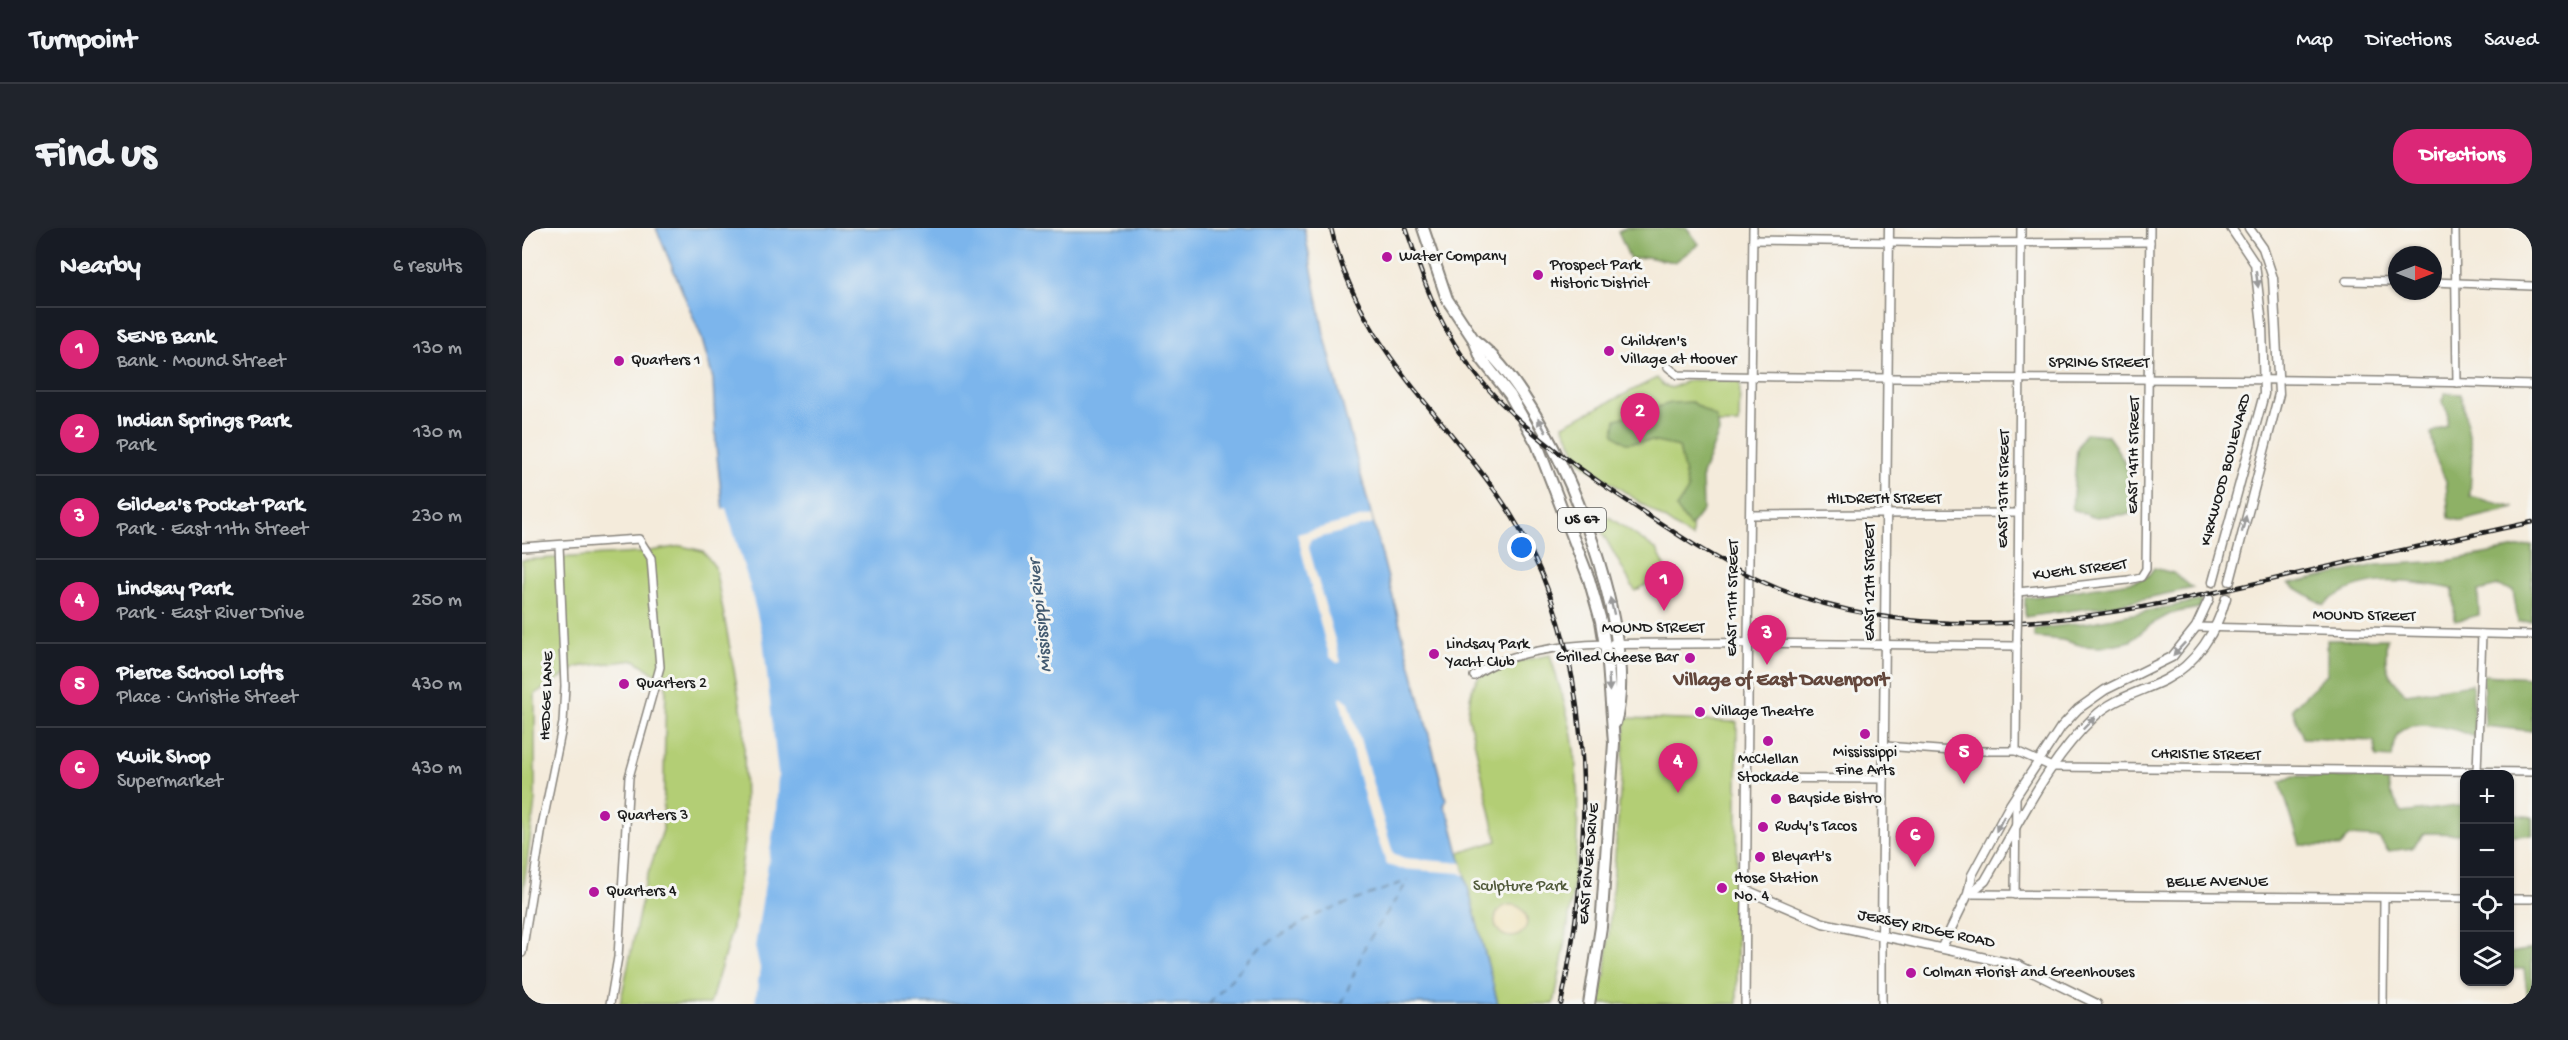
<!DOCTYPE html>
<html lang="en">
<head>
<meta charset="utf-8">
<style>
  body { margin:0; font-family:"Gochi Hand",sans-serif; background:#20242c; color:#f1f3f6 }
  .controls { position:absolute; right:18px; bottom:18px; display:grid; overflow:hidden; border-radius:12px; box-shadow:0 2px 4px #0004 }
  .controls button { width:54px; height:54px; display:grid; place-items:center; padding:0; border:0; border-bottom:2px solid #363941; background:#171b24; color:#f1f3f6; font:30px sans-serif }
  .compass { position:absolute; left:1866px; top:18px; width:54px; height:54px; border-radius:50%; background:#171b24; box-shadow:0 2px 4px #0004; rotate:90deg }
  .you { position:absolute; left:1000px; top:320px; width:21px; height:21px; margin:-15px; border:4px solid #fff; border-radius:50%; background:#1a73e8; box-shadow:0 0 0 9px #1a73e833 }
  .badge { display:grid; place-items:center; width:39px; height:39px; border-radius:50%; background:#db2777; color:#fff; font-size:20px; font-weight:700 }
  .pin { position:absolute; translate:-50% -50px; filter:drop-shadow(0 2px 3px #0008) }
  .pin::after { content:''; position:absolute; top:32px; width:21px; height:18px; background:inherit; clip-path:polygon(0 0,100% 0,50% 100%) }
  .list { margin:0; padding:0; list-style:none }
  h2 { display:flex; justify-content:space-between; align-items:center; height:78px; margin:0; padding:0 24px; font-size:26px }
  h2 small { font-size:20px; font-weight:400; color:#9ea1a6 }
  .list li { display:grid; grid-template-columns:39px 1fr auto; gap:18px; align-items:center; box-sizing:border-box; height:84px; padding:0 24px; border-top:2px solid #363941 }
  .list b { display:block; font-size:22px; white-space:nowrap }
  .list p { margin:0; font-size:20px; white-space:nowrap; color:#9ea1a6 }
  .list em { font-size:20px; font-style:normal; color:#9ea1a6 }
  .icon { flex:none; width:33px; height:33px; fill:none; stroke:currentColor; stroke-width:2; stroke-linecap:round; stroke-linejoin:round }
  .map { position:relative; flex:none; width:2010px; height:776px; overflow:hidden; border-radius:24px }
  header { display:flex; align-items:center; gap:36px; box-sizing:border-box; height:84px; padding:0 30px; background:#171b24; border-bottom:2px solid #363941 }
  header strong { font-size:28px }
  nav { display:flex; gap:33px; margin-inline-start:auto; font-size:21px }
  .intro { display:flex; align-items:center; justify-content:space-between; box-sizing:border-box; height:144px; padding:0 36px }
  h1 { margin:0; font-size:42px }
  .button { padding:15px 27px; border-radius:24px; background:#db2777; color:#fff; font-size:21px; font-weight:700 }
  main { display:flex; gap:36px; padding:0 36px }
  aside { flex:1; background:#171b24; border-radius:24px; box-shadow:0 2px 4px #0004 }
  .map>svg:first-child { display:block }
  .green { fill:#b3ce74; stroke:#687548; stroke-width:1.5 }
  .forest { fill:#8eb166; stroke:#556641; stroke-width:1.5 }
  .sand { fill:#eeda9e; stroke:#857b5d; stroke-width:1.5 }
  .water { fill:#7bb5ec; stroke:#4c6884; stroke-width:1.5 }
  .pier { fill:#f4ebdb }
  .lines { fill:none; stroke-linecap:round; stroke-linejoin:round }
  .ferry { stroke:#42596f; stroke-width:1.5; stroke-dasharray:8 6; stroke-linecap:butt }
  .tertiary-tunnel { stroke:#c9c2b5; stroke-width:8; stroke-dasharray:8 4; stroke-linecap:butt }
  .minor-casing { stroke:#88847c; stroke-width:10 }
  .tertiary-casing { stroke:#88847c; stroke-width:11 }
  .primary-casing { stroke:#88847c; stroke-width:14 }
  .minor { stroke:#fff; stroke-width:7 }
  .tertiary { stroke:#fff; stroke-width:8 }
  .primary { stroke:#fff; stroke-width:10 }
  .rail-casing { stroke:#1c1c1c; stroke-width:4.5 }
  .rail { stroke:#f6f6f2; stroke-width:2; stroke-dasharray:7; stroke-linecap:butt }
  .minor-bridge-casing { stroke:#88847c; stroke-width:10; stroke-linecap:butt }
  .minor-bridge { stroke:#fff; stroke-width:7 }
  .oneway { fill:#999 }
  .poi-dot { fill:#b5179e; stroke:#f6f6f2; stroke-width:2 }
  .labels { text-anchor:middle; dominant-baseline:central; stroke-width:6; stroke-linejoin:round; paint-order:stroke }
  .shield { fill:#f6f6f2; stroke:#5d5d5c; stroke-width:1.5 }
  .shield-label { font-size:15px; font-weight:bold; fill:#1c1c1c }
  .poi-label { font-size:16px; fill:#1c1c1c; stroke:#f6f6f2; text-anchor:start }
  .street-label { font-size:16px; fill:#1c1c1c; stroke:#f6f6f2 }
  .park-label { font-size:16px; fill:#515a3b; stroke:#f6f6f2 }
  .water-label { font-size:18px; font-style:italic; fill:#42596f; stroke:#f6f6f2 }
  .quarter-label { font-size:20px; font-weight:bold; fill:#63473c; stroke:#f6f6f2 }
</style>
</head>
<body>
<header>
<strong>Turnpoint</strong>
<nav><a>Map</a><a>Directions</a><a>Saved</a></nav>
</header>
<div class="intro"><h1>Find us</h1><a class="button">Directions</a></div>
<main>
<aside>
<h2>Nearby<small>6 results</small></h2>
<ul class="list">
<li><span class="badge">1</span><div><b>SENB Bank</b><p>Bank · Mound Street</p></div><em>130 m</em></li>
<li><span class="badge">2</span><div><b>Indian Springs Park</b><p>Park</p></div><em>130 m</em></li>
<li><span class="badge">3</span><div><b>Gildea's Pocket Park</b><p>Park · East 11th Street</p></div><em>230 m</em></li>
<li><span class="badge">4</span><div><b>Lindsay Park</b><p>Park · East River Drive</p></div><em>250 m</em></li>
<li><span class="badge">5</span><div><b>Pierce School Lofts</b><p>Place · Christie Street</p></div><em>430 m</em></li>
<li><span class="badge">6</span><div><b>Kwik Shop</b><p>Supermarket</p></div><em>430 m</em></li>
</ul>
</aside>
<div class="map">
<svg width="2010" height="776" viewBox="0 0 2010 776">
  <rect width="100%" height="100%" fill="#f6f6f2"/>
  <filter id="ink" filterUnits="userSpaceOnUse"><feTurbulence type="fractalNoise" baseFrequency=".0167" numOctaves="2"/><feDisplacementMap in="SourceGraphic" scale="12" xChannelSelector="R" yChannelSelector="G"/><feConvolveMatrix kernelMatrix="1 2 1 2 8 2 1 2 1" color-interpolation-filters="sRGB"/></filter>
  <filter id="wash" filterUnits="userSpaceOnUse"><feTurbulence type="fractalNoise" baseFrequency=".008" numOctaves="4" result="noise"/><feDisplacementMap in="SourceGraphic" scale="24" xChannelSelector="R" yChannelSelector="G"/><feGaussianBlur stdDeviation="1.35" result="paint"/><feColorMatrix in="noise" values="0 0 0 0 0 0 0 0 0 0 0 0 0 0 0 0 0 1.4 0 .05"/><feComposite in="paint" operator="in"/></filter>
  <g filter="url(#wash)">
    <rect width="100%" height="100%" fill="#f4ebdb"/>
    <g class="green">
      <path d="M 1135,150 L 1141,157 L 1149,160 L 1168,152 L 1218,152 L 1217,196 L 1193,196 L 1172,251 L 1170,310 L 1059,234 L 1041,197 Z"/>
      <path d="M 1087,289 L 1135,322 L 1146,344 L 1113,363 L 1075,295 Z"/>
      <path d="M 159,318 L 181,323 L 193,339 L 222,496 L 223,614 L 209,705 L 188,776 L 98,776 L 124,652 L 141,602 L 144,454 L 113,432 L 55,439 L 13,466 L 13,573 L 0,673 L 0,332 L 116,325 Z"/>
      <path d="M 1028,427 C 1037,458 1048,489 1052,521 C 1063,604 1048,694 1032,776 L 976,776 L 937,625 L 975,613 L 946,486 C 947,474 949,459 956,450 C 968,437 1010,431 1028,427 Z"/>
      <path d="M 1104,490 L 1215,494 L 1215,776 L 1077,776 L 1084,741 Z"/>
    </g>
    <g class="forest">
      <path d="M 1104,0 L 1165,0 L 1177,16 L 1153,34 L 1124,29 L 1108,31 L 1096,4 Z"/>
      <path d="M 1923,165 L 1939,166 L 1950,223 L 1948,268 L 1993,280 L 1940,293 L 1927,290 L 1924,253 L 1913,229 L 1909,205 L 1925,198 L 1926,185 L 1920,174 Z"/>
      <path d="M 1170,174 L 1195,190 L 1197,204 L 1180,247 L 1181,282 L 1168,299 L 1154,280 L 1166,262 L 1157,219 L 1129,213 L 1104,215 L 1092,206 L 1094,191 L 1149,175 Z"/>
      <path d="M 1563,205 L 1585,207 C 1609,239 1609,246 1609,286 L 1571,289 L 1550,281 L 1555,221 Z"/>
      <path d="M 2010,317 L 2010,393 L 1996,394 L 1991,362 L 1976,358 L 1956,363 L 1957,387 L 1933,393 L 1931,361 C 1887,352 1838,345 1802,377 L 1767,356 L 1854,337 L 1925,333 Z"/>
      <path d="M 1632,340 L 1651,345 L 1671,360 L 1597,376 L 1503,389 L 1503,370 L 1609,354 L 1626,348 Z"/>
      <path d="M 1680,372 L 1677,380 L 1650,385 L 1628,397 L 1609,413 L 1579,419 L 1561,418 L 1540,412 L 1512,409 L 1512,401 L 1571,394 Z"/>
      <path d="M 1865,411 C 1862,440 1863,445 1884,466 L 1950,456 L 1953,509 C 1935,501 1882,486 1873,511 C 1871,516 1871,524 1870,530 L 1854,529 L 1852,513 L 1781,510 L 1770,481 L 1805,446 L 1805,412 Z"/>
      <path d="M 1961,447 L 2010,450 L 2010,503 L 1963,498 Z"/>
      <path d="M 1772,548 L 1864,550 L 1869,566 L 1880,585 L 1942,577 L 1942,606 L 1903,605 L 1890,620 L 1866,623 L 1857,610 L 1827,608 L 1818,619 L 1778,617 L 1758,554 Z"/>
      <path d="M 1988,586 L 2010,589 L 2010,607 L 1988,608 Z"/>
      <path d="M 2010,721 L 2010,771 L 2006,770 L 2002,741 L 1988,741 L 1988,725 Z"/>
    </g>
    <circle class="sand" cx="989" cy="693" r="16"/>
    <path class="water" d="M 134,0 L 782,0 L 802,106 L 924,572 L 922,578 L 928,590 L 976,776 L 229,776 L 236,742 L 229,714 L 252,560 L 240,424 L 201,282 L 194,219 L 191,151 L 179,108 Z"/>
    <g class="pier">
      <path d="M 204,280 L 227,355 L 241,410 L 256,546 L 254,585 L 233,719 L 238,740 L 233,776 L 226,776 L 232,742 L 226,713 L 249,559 L 237,425 L 198,283 Z"/>
      <path d="M 849,287 L 851,296 L 788,312 L 787,320 L 819,434 L 815,435 L 808,429 L 804,417 L 775,306 Z"/>
      <path d="M 820,469 L 827,474 L 871,625 L 882,630 L 940,635 L 943,648 L 938,645 L 878,641 L 865,637 L 848,590 L 832,531 L 818,471 Z"/>
    </g>
    <g class="lines">
      <g class="ferry">
        <path d="M 687,776 L 737,720 L 794,687 L 887,652"/>
        <path d="M 820,776 L 843,718 L 886,653"/>
      </g>
    </g>
  </g>
  <g filter="url(#ink)">
    <g class="lines">
      <g class="tertiary-tunnel">
        <path d="M 1704,370 L 1708,353"/>
        <path d="M 1687,371 L 1691,354"/>
      </g>
      <defs>
        <g id="minor">
          <path d="M 1231,0 L 1226,415 L 1495,418"/>
          <path d="M 1933,0 L 1935,155"/>
          <path d="M 1231,12 L 1435,15 L 1628,14"/>
          <path d="M 1824,53 L 1875,54"/>
          <path d="M 1911,54 L 2010,58"/>
          <path d="M 1146,139 L 1156,147 C 1441,154 1725,147 2010,157"/>
          <path d="M 1228,287 L 1496,285"/>
          <path d="M 0,319 L 117,311 L 129,330 L 138,439 L 107,549 L 96,729 L 88,776"/>
          <path d="M 1496,364 L 1606,352 L 1619,349 L 1624,341 L 1628,0"/>
          <path d="M 1496,369 L 1499,0"/>
          <path d="M 1674,399 L 2010,407"/>
          <path d="M 952,448 C 981,424 1045,417 1083,416"/>
          <path d="M 1363,518 L 1430,523 L 1494,523 L 1530,539 L 2010,544"/>
          <path d="M 1494,523 L 1495,414"/>
          <path d="M 1955,544 L 1960,406"/>
          <path d="M 1225,550 L 1362,551"/>
          <path d="M 1446,666 L 1942,670"/>
          <path d="M 1493,667 L 1494,569"/>
          <path d="M 1988,671 L 2010,671"/>
          <path d="M 0,725 L 21,593 L 41,495 L 43,458 L 37,317"/>
          <path d="M 1223,776 L 1224,662"/>
          <path d="M 1360,776 L 1360,708"/>
          <path d="M 1861,776 L 1862,670"/>
        </g>
        <g id="tertiary">
          <path d="M 1708,353 L 1757,166 L 1751,50 L 1741,20 L 1727,0"/>
          <path d="M 1691,354 L 1742,166 L 1740,97 L 1733,36 L 1709,0"/>
          <path d="M 1091,416 L 1226,415 L 1224,662 L 1301,695 L 1496,737 L 1575,776"/>
          <path d="M 1447,666 L 1463,653 C 1496,597 1524,535 1571,490 C 1591,470 1619,464 1643,452 C 1674,436 1695,403 1704,370"/>
          <path d="M 1360,708 L 1367,0"/>
          <path d="M 1420,719 L 1446,666 L 1450,647 L 1488,577 L 1539,499 L 1556,481 L 1583,462 L 1650,429 L 1674,399 L 1687,371"/>
        </g>
        <g id="primary">
          <path d="M 901,0 L 925,71 L 952,112 L 959,130 L 988,167 L 1015,216 L 1067,351 L 1079,393 L 1086,436 L 1092,515 L 1079,699 L 1067,776"/>
          <path d="M 952,112 C 1029,167 1121,404 1093,495"/>
        </g>
      </defs>
      <use href="#minor" class="minor-casing"/>
      <use href="#tertiary" class="tertiary-casing"/>
      <use href="#primary" class="primary-casing"/>
      <use href="#minor" class="minor"/>
      <use href="#tertiary" class="tertiary"/>
      <use href="#primary" class="primary"/>
      <defs>
        <g id="rail">
          <path d="M 809,0 C 836,116 911,175 976,267 C 1078,412 1074,610 1039,776"/>
          <path d="M 884,0 C 896,35 907,71 925,103 C 966,177 1031,223 1099,269 C 1150,303 1200,338 1257,361 C 1439,431 1624,380 1805,339 C 1873,323 1942,309 2010,294"/>
        </g>
      </defs>
      <use href="#rail" class="rail-casing"/>
      <use href="#rail" class="rail"/>
      <defs>
        <path id="minor-bridge" d="M 1495,412 L 1496,371"/>
      </defs>
      <use href="#minor-bridge" class="minor-bridge-casing"/>
      <use href="#minor-bridge" class="minor-bridge"/>
    </g>
    <defs><path id="oneway-solid" d="M-6-.8H1V-3.2L6.5 0L1 3.2V.8H-6Z" transform="scale(1.5)"/></defs>
    <g class="oneway">
      <use href="#oneway-solid" transform="translate(1735 51) rotate(82)"/>
      <use href="#oneway-solid" transform="translate(1020 197) rotate(-118)"/>
      <use href="#oneway-solid" transform="translate(1722 296) rotate(-76)"/>
      <use href="#oneway-solid" transform="translate(1090 378) rotate(-104)"/>
      <use href="#oneway-solid" transform="translate(1657 421) rotate(133)"/>
      <use href="#oneway-solid" transform="translate(1087 455) rotate(87)"/>
      <use href="#oneway-solid" transform="translate(1567 495) rotate(-46)"/>
      <use href="#oneway-solid" transform="translate(1478 596) rotate(118)"/>
    </g>
  </g>
  <g class="poi-dot">
    <circle cx="865" cy="29" r="6"/>
    <circle cx="1016" cy="47" r="6"/>
    <circle cx="1087" cy="123" r="6"/>
    <circle cx="97" cy="133" r="6"/>
    <circle cx="912" cy="426" r="6"/>
    <circle cx="1168" cy="430" r="6"/>
    <circle cx="102" cy="456" r="6"/>
    <circle cx="1178" cy="484" r="6"/>
    <circle cx="1343" cy="506" r="6"/>
    <circle cx="1246" cy="513" r="6"/>
    <circle cx="1254" cy="571" r="6"/>
    <circle cx="83" cy="588" r="6"/>
    <circle cx="1241" cy="599" r="6"/>
    <circle cx="1238" cy="629" r="6"/>
    <circle cx="1200" cy="660" r="6"/>
    <circle cx="72" cy="664" r="6"/>
    <circle cx="1389" cy="745" r="6"/>
  </g>
  <g class="labels">
    <rect class="shield" x="1036" y="280" width="48" height="24" rx="4.5"/>
    <g class="shield-label">
      <text x="1060" y="292">US 67</text>
    </g>
    <g class="poi-label">
      <text x="877" y="29">Water Company</text>
      <text x="1028" y="38">Prospect Park<tspan x="1028" dy="18">Historic District</tspan></text>
      <text x="1099" y="114">Children's<tspan x="1099" dy="18">Village at Hoover</tspan></text>
      <text x="109" y="133">Quarters 1</text>
      <text x="924" y="417">Lindsay Park<tspan x="924" dy="18">Yacht Club</tspan></text>
      <text x="1156" y="430" text-anchor="end">Grilled Cheese Bar</text>
      <text x="114" y="456">Quarters 2</text>
      <text x="1190" y="484">Village Theatre</text>
      <text x="1343" y="525" text-anchor="middle">Mississippi<tspan x="1343" dy="18">Fine Arts</tspan></text>
      <text x="1246" y="532" text-anchor="middle">McClellan<tspan x="1246" dy="18">Stockade</tspan></text>
      <text x="1266" y="571">Bayside Bistro</text>
      <text x="95" y="588">Quarters 3</text>
      <text x="1253" y="599">Rudy's Tacos</text>
      <text x="1250" y="629">Bleyart's</text>
      <text x="1212" y="651">Hose Station<tspan x="1212" dy="18">No. 4</tspan></text>
      <text x="84" y="664">Quarters 4</text>
      <text x="1401" y="745">Colman Florist and Greenhouses</text>
    </g>
    <g class="street-label">
      <text x="1577" y="136">SPRING STREET</text>
      <text transform="translate(1613 227) rotate(-89)">EAST 14TH STREET</text>
      <text transform="translate(1705 242) rotate(-75)">KIRKWOOD BOULEVARD</text>
      <text transform="translate(1483 261) rotate(-89)">EAST 13TH STREET</text>
      <text x="1362" y="272">HILDRETH STREET</text>
      <text transform="translate(1558 343) rotate(-7)">KUEHL STREET</text>
      <text transform="translate(1349 354) rotate(-90)">EAST 12TH STREET</text>
      <text transform="translate(1212 370) rotate(-89)">EAST 11TH STREET</text>
      <text transform="translate(1842 389) rotate(1)">MOUND STREET</text>
      <text x="1131" y="401">MOUND STREET</text>
      <text transform="translate(26 468) rotate(-88)">HEDGE LANE</text>
      <text transform="translate(1684 528) rotate(1)">CHRISTIE STREET</text>
      <text transform="translate(1068 636) rotate(-85)">EAST RIVER DRIVE</text>
      <text x="1695" y="655">BELLE AVENUE</text>
      <text transform="translate(1404 702) rotate(12)">JERSEY RIDGE ROAD</text>
    </g>
    <g class="park-label">
      <text x="998" y="659">Sculpture Park</text>
    </g>
    <g class="water-label">
      <text transform="translate(519 388) rotate(-96)">Mississippi River</text>
    </g>
    <g class="quarter-label">
      <text x="1259" y="453">Village of East Davenport</text>
    </g>
  </g>
</svg>
<div class="controls">
<button>+</button>
<button>−</button>
<button><svg class="icon" aria-label="locate" viewBox="0 0 24 24"><circle cx="12" cy="12" r="6"/><path d="M12 2v4M12 18v4M2 12h4M18 12h4"/></svg></button>
<button><svg class="icon" aria-label="layers" viewBox="0 0 24 24"><path d="M12 4l9 5-9 5-9-5zM3 14l9 5 9-5"/></svg></button>
</div>
<svg class="compass" viewBox="-18 -18 36 36"><path d="M0-13l5 13h-10z" fill="#e53935"/><path d="M0 13l5-13h-10z" fill="#9ea1a6"/></svg>
<div class="you"></div>
<div class="pin badge" style="left:1142px;top:383px">1</div>
<div class="pin badge" style="left:1118px;top:215px">2</div>
<div class="pin badge" style="left:1245px;top:437px">3</div>
<div class="pin badge" style="left:1156px;top:565px">4</div>
<div class="pin badge" style="left:1442px;top:556px">5</div>
<div class="pin badge" style="left:1393px;top:639px">6</div>
</div>
</main>
</body>
</html>
